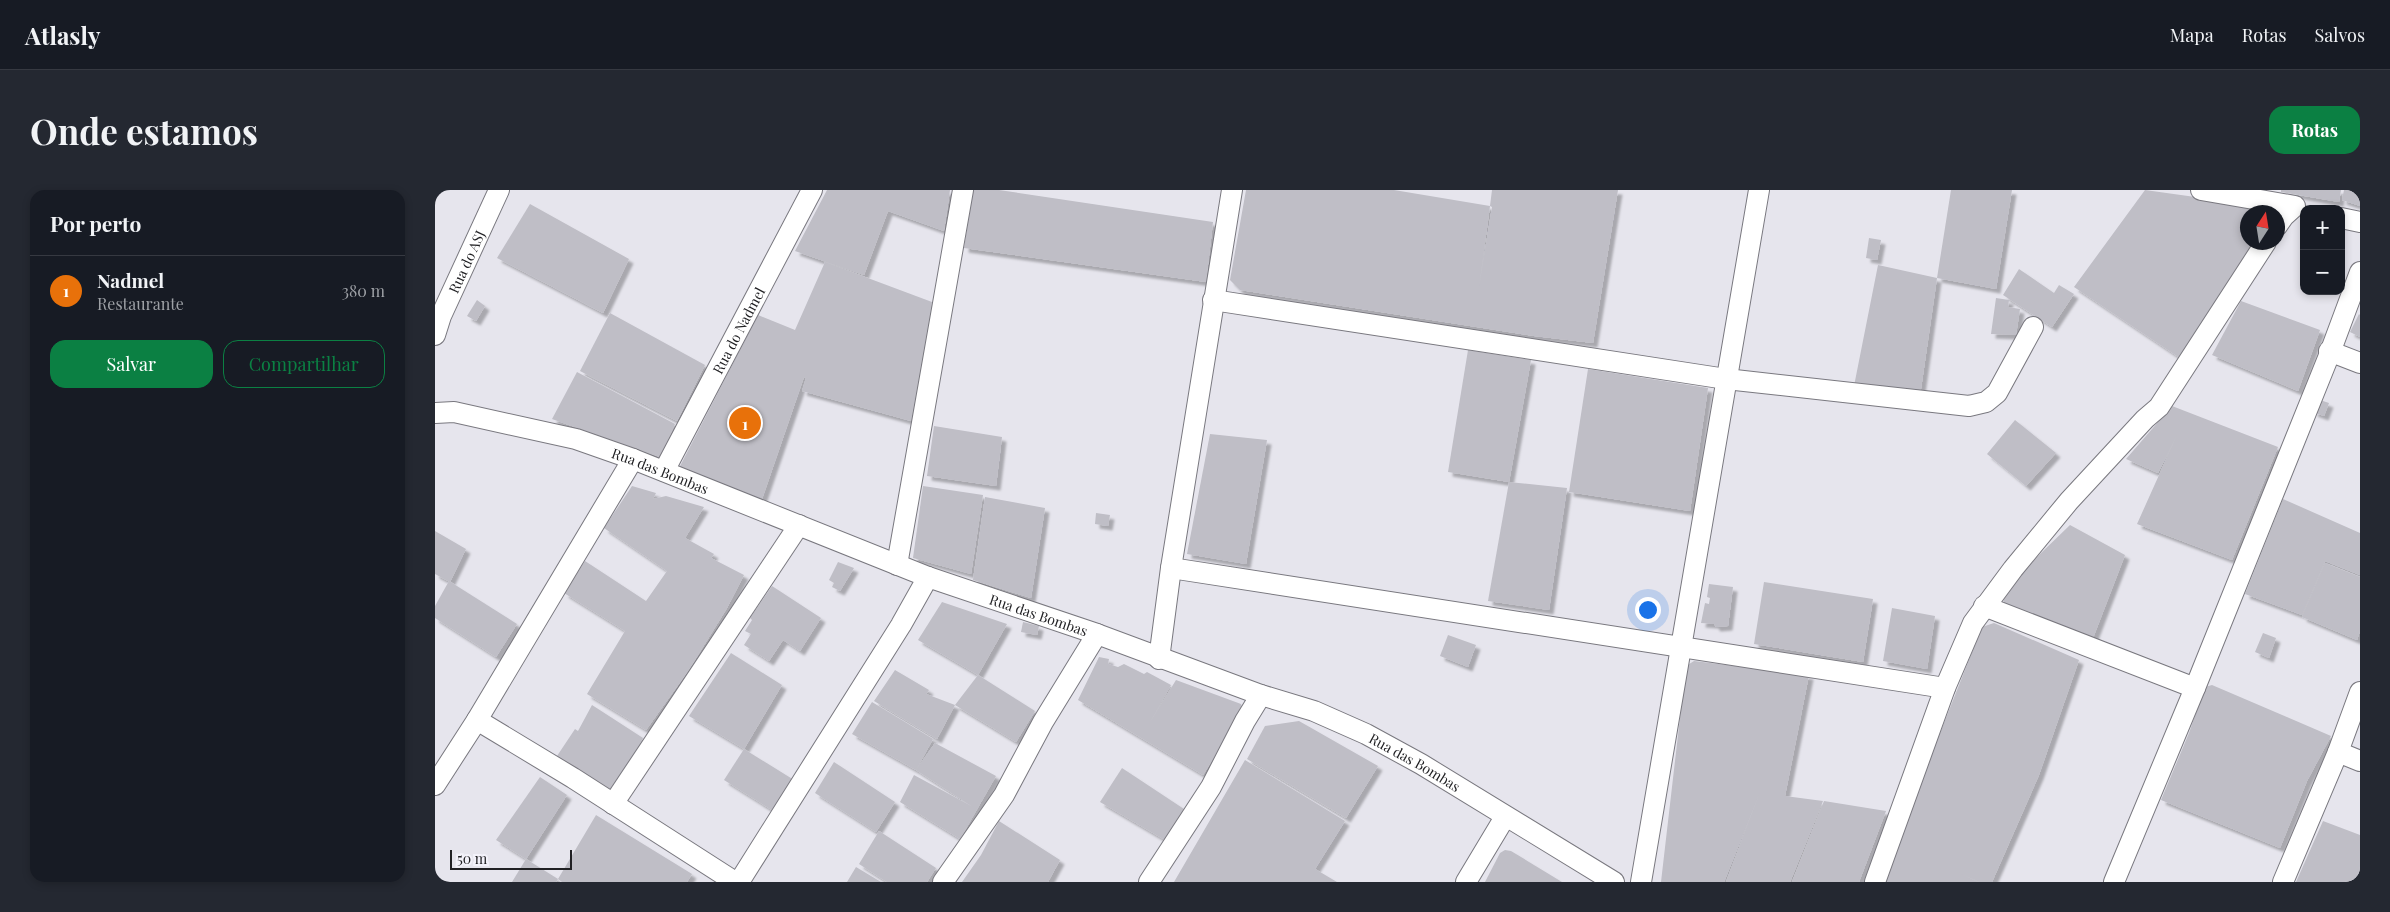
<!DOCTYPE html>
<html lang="pt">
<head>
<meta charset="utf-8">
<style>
  body { margin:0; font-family:"Playfair Display",serif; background:#242831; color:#f1f3f6 }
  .controls { position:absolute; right:15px; top:15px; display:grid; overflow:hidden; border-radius:10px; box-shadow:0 2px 8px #0003 }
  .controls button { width:45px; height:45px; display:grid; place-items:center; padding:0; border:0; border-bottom:1px solid #363941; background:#171b24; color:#f1f3f6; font:25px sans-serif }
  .compass { position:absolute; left:1805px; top:15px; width:45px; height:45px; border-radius:50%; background:#171b24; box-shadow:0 2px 8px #0003; rotate:12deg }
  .scale { position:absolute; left:15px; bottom:12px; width:122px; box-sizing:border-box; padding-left:5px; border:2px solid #212124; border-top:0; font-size:14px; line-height:18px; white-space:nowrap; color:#212124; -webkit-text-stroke:4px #f3f2fa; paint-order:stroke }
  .you { position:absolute; left:1212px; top:419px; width:18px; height:18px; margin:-12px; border:4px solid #fff; border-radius:50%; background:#1a73e8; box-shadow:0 0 0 8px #1a73e833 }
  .badge { display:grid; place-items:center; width:32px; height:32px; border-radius:50%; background:#0b8043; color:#fff; font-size:16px; font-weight:700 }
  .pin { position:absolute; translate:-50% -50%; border:2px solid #fff; box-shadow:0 1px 5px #0006 }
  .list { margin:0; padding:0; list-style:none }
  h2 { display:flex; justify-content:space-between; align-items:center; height:65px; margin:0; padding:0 20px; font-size:21px }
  h2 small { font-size:16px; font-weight:400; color:#9ea1a6 }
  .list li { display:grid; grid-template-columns:32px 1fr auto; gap:15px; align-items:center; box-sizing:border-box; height:70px; padding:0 20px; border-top:1px solid #363941 }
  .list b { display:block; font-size:19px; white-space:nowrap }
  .list p { margin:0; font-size:16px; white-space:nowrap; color:#9ea1a6 }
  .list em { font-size:16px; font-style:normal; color:#9ea1a6 }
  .actions { display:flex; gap:10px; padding:15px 20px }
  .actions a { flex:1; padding:11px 0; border:1px solid #0b8043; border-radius:15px; text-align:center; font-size:18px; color:#0b8043 }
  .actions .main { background:#0b8043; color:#fff }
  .map { position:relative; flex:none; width:1925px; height:692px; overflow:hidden; border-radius:15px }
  header { display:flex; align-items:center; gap:30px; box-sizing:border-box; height:70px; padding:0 25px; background:#171b24; border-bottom:1px solid #363941 }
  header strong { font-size:24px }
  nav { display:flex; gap:28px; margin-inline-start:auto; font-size:18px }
  .intro { display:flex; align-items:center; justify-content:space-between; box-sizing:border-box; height:120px; padding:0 30px }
  h1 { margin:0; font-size:35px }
  .button { padding:12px 22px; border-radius:15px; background:#0b8043; color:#fff; font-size:18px; font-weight:700 }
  main { display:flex; gap:30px; padding:0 30px }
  aside { flex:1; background:#171b24; border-radius:15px; box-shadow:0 2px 8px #0003 }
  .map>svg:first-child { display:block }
  .building { fill:#bfbec6; filter:url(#shadow) }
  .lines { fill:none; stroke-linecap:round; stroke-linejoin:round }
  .minor-casing { stroke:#79787f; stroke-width:22 }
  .minor { stroke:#fff; stroke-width:20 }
  .labels { text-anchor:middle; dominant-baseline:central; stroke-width:5; stroke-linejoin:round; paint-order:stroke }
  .street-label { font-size:14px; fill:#212124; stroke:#f3f2fa }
</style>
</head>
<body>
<header>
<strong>Atlasly</strong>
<nav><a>Mapa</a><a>Rotas</a><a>Salvos</a></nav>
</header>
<div class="intro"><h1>Onde estamos</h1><a class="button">Rotas</a></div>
<main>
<aside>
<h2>Por perto<small></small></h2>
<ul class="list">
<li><span class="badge" style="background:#e8710a">1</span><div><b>Nadmel</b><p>Restaurante</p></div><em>380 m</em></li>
</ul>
<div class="actions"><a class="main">Salvar</a><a>Compartilhar</a></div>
</aside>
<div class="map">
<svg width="1925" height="692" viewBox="0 0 1925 692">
  <defs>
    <filter id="shadow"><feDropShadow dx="4.5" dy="4.5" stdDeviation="1" flood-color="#0004"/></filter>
  </defs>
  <rect width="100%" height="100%" fill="#e6e5ed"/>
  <g class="building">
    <path d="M 392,0 L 515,0 L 509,41 L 453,21 L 429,85 L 360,61 Z"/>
    <path d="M 538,0 L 564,0 L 778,32 L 771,92 L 529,58 Z"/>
    <path d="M 811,0 L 959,0 L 1055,16 L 1044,97 L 1057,17 L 1055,16 L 1057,0 L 1183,0 L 1158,153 L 1099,146 L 805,100 L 795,90 Z"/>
    <path d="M 1516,0 L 1577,0 L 1561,99 L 1502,88 Z"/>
    <path d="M 1710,0 L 1832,17 L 1830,22 L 1812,22 L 1812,52 L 1819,52 L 1745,168 L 1639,97 Z"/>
    <path d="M 1846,0 L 1906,0 L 1904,12 L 1846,2 Z"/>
    <path d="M 1909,0 L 1925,0 L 1925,16 L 1907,10 Z"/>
    <path d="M 95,14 L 194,69 L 168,123 L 62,68 Z"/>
    <path d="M 1434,48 L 1446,50 L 1442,70 L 1431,68 Z"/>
    <path d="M 390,72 L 497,112 L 476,231 L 367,201 L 371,188 L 369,187 L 326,312 L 243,280 L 323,125 L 360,140 Z"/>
    <path d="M 1443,75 L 1502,88 L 1485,206 L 1453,202 L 1449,196 L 1445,200 L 1419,196 Z"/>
    <path d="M 1584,79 L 1619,103 L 1624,95 L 1639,104 L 1617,137 L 1568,105 Z"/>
    <path d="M 1561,108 L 1574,110 L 1573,117 L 1585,119 L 1581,145 L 1556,144 Z"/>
    <path d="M 42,110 L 50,116 L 41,131 L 32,126 Z"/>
    <path d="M 1806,111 L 1885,140 L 1863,201 L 1777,165 Z"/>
    <path d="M 175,123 L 270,175 L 242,231 L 145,181 Z"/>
    <path d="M 1924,124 L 1925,125 L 1925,147 L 1915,142 Z"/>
    <path d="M 1033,160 L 1096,170 L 1074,292 L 1013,282 Z"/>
    <path d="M 1153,179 L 1273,198 L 1255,321 L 1134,302 Z"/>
    <path d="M 142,182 L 240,234 L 225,267 L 117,229 Z"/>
    <path d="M 1882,209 L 1894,213 L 1889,226 L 1878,222 Z"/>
    <path d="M 1737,216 L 1843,257 L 1797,370 L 1702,334 L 1742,245 L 1723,283 L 1691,269 Z"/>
    <path d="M 1580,230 L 1621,263 L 1591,296 L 1552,264 Z"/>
    <path d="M 499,236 L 567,247 L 561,296 L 492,286 Z"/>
    <path d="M 775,244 L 832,250 L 811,374 L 752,364 Z"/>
    <path d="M 1074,292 L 1132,298 L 1114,420 L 1053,411 Z"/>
    <path d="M 197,296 L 221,303 L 218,309 L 231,306 L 269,317 L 250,348 L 279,364 L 276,368 L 309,385 L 292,418 L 253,481 L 211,540 L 152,504 L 190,441 L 129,403 L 150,371 L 211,411 L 232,381 L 169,338 Z"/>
    <path d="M 488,296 L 548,305 L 536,384 L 478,368 Z"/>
    <path d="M 550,307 L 610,318 L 596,408 L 538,390 Z"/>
    <path d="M 1848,309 L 1925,343 L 1925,385 L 1890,371 L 1867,425 L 1810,404 Z"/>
    <path d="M 661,323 L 675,325 L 673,336 L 660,334 Z"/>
    <path d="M 1635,335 L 1690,365 L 1658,448 L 1569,413 L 1567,401 Z"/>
    <path d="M 0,341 L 31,359 L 15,392 L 0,384 Z"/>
    <path d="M 403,372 L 419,378 L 405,401 L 397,397 L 399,393 L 394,390 Z"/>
    <path d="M 1890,373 L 1925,387 L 1925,441 L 1922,450 L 1867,427 Z"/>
    <path d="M 14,391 L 82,434 L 61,467 L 0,428 L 0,416 Z"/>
    <path d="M 1329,392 L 1438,409 L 1428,472 L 1319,454 Z"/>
    <path d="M 1274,394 L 1298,397 L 1293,436 L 1281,437 L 1279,434 L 1266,433 L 1270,413 L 1274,414 L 1275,408 L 1272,407 Z"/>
    <path d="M 337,396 L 386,428 L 365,461 L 348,450 L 334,471 L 309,455 L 316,444 L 310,441 L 317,430 L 315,428 Z"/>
    <path d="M 507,412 L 572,434 L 543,485 L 483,450 Z"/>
    <path d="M 1457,418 L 1500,426 L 1492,479 L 1448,471 Z"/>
    <path d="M 588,432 L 604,436 L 602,445 L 586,442 Z"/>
    <path d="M 1559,433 L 1644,470 L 1604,585 L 1557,692 L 1545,692 L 1526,684 L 1543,692 L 1446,692 L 1547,437 Z"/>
    <path d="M 1828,443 L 1841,448 L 1834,468 L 1820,462 Z"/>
    <path d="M 1013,445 L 1041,455 L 1033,477 L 1005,466 Z"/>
    <path d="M 296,463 L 347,495 L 309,559 L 254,526 Z"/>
    <path d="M 664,467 L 674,469 L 673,474 L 683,477 L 689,474 L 709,484 L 712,482 L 736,495 L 714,534 L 741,490 L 806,514 L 808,520 L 768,585 L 643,510 Z"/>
    <path d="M 1259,471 L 1374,485 L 1350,606 L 1388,611 L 1355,692 L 1291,692 L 1325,602 L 1289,692 L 1226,692 L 1251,476 Z"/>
    <path d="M 460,480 L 494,500 L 491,504 L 520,515 L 502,549 L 439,511 Z"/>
    <path d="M 543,485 L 600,521 L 581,552 L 520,515 Z"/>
    <path d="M 1777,495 L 1896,546 L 1872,591 L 1845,658 L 1726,610 L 1754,543 L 1770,497 Z"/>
    <path d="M 437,512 L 498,549 L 481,580 L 417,544 Z"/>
    <path d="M 157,515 L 208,548 L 179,602 L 172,605 L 120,569 L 140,539 L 143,541 Z"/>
    <path d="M 864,531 L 943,576 L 911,628 L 812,569 L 830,536 Z"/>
    <path d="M 500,553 L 561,586 L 525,649 L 465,612 L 479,585 L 538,617 L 481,580 Z"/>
    <path d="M 309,559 L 359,590 L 340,622 L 289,590 Z"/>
    <path d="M 810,570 L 910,631 L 880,679 L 902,692 L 739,692 Z"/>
    <path d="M 399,572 L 460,612 L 441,642 L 380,603 Z"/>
    <path d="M 687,578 L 749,619 L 730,650 L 665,612 Z"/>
    <path d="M 105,587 L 132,605 L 91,669 L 61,650 Z"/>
    <path d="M 1389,611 L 1451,621 L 1424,692 L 1357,692 Z"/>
    <path d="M 161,625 L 257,684 L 252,692 L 127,692 L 123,689 Z"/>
    <path d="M 564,631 L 625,670 L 613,692 L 527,692 L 546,665 Z"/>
    <path d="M 1888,631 L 1925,645 L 1925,692 L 1861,692 Z"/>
    <path d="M 444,641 L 501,678 L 492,692 L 452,692 L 424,674 Z"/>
    <path d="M 1070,660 L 1076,661 L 1127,692 L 1050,692 L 1065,663 Z"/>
    <path d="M 91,669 L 123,689 L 121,692 L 77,692 Z"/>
    <path d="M 421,677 L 446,692 L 412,692 Z"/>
  </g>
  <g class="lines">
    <defs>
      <g id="minor">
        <path d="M 1766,0 L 1860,16 L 1849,26 L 1842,36"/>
        <path d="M 1906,28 L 1925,32"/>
        <path d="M 778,110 L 1291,189 L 1534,216 L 1551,212 L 1562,203 L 1598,137"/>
        <path id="s1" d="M 0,145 L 6,126 L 64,0"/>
        <path d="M 1894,161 L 1925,173"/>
        <path id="s2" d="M 0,223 L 19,222 L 141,249 L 198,269 L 493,387 L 662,444 L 826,505 L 879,521 L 931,544 L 986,574 L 1179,692"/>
        <path d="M 198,269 L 42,530 L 138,588 L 300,692"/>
        <path id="s3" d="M 229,281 L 377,0"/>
        <path d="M 462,375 L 528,0"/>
        <path d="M 736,378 L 1510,498"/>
        <path d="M 1549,416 L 1760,498"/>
        <path d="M 724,469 L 736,378 L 797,0"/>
        <path d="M 1903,562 L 1925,571"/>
        <path d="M 0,595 L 42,530"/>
        <path d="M 178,614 L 364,335"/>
        <path d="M 304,692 L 466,435 L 493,387"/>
        <path d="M 508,692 L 569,605 L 608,532 L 662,444"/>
        <path d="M 714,692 L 776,597 L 810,531 L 826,505"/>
        <path d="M 1031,692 L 1070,627"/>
        <path d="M 1206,692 L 1324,0"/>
        <path d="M 1440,692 L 1510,498 L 1538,433 L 1578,379 L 1634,311 L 1710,229 L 1724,217 L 1831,52"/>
        <path d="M 1679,692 L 1760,498 L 1893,168 L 1925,82"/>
        <path d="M 1848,692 L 1903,562 L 1925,502"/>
      </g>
    </defs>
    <use href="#minor" class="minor-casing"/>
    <use href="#minor" class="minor"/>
  </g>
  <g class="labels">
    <g class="street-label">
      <text stroke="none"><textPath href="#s1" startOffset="80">Rua do ASJ</textPath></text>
      <text stroke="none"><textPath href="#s3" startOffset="159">Rua do Nadmel</textPath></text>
      <text stroke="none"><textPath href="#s2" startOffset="234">Rua das Bombas</textPath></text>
      <text stroke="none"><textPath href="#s2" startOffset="639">Rua das Bombas</textPath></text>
      <text stroke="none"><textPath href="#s2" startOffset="1044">Rua das Bombas</textPath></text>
    </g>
  </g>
</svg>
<div class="controls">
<button>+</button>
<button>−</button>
</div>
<svg class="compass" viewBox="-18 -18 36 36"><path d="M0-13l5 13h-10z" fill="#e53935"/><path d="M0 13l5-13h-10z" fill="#9ea1a6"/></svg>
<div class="scale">50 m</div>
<div class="you"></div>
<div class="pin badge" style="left:310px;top:233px;background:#e8710a">1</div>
</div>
</main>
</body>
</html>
